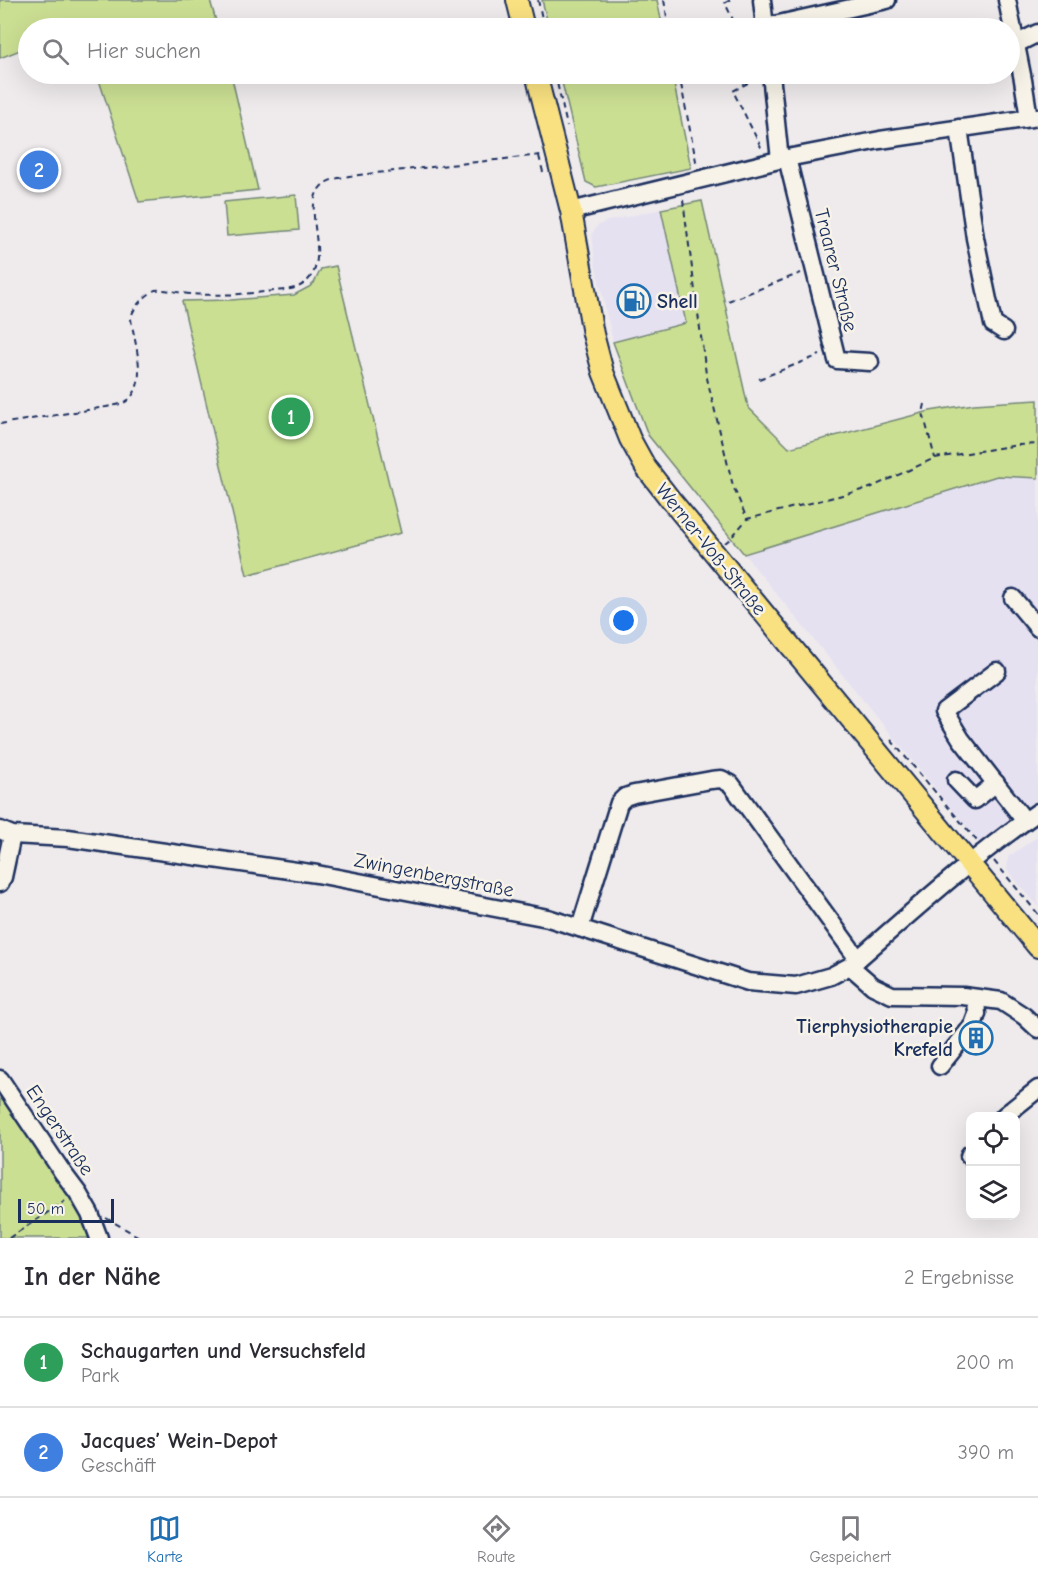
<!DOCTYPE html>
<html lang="de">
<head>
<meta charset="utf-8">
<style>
  body { margin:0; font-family:"Comic Neue",sans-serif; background:#f2f2f3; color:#2b2b33 }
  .controls { position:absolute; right:18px; bottom:18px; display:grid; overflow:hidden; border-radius:12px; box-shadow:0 6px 24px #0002 }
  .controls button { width:54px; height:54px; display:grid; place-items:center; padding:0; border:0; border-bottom:2px solid #e1e1e2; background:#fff; color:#2b2b33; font:30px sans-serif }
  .scale { position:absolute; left:18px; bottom:15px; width:96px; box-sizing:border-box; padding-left:6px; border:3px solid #1b2f5e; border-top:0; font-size:16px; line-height:21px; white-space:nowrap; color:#1b2f5e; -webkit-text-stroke:4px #f7f3e8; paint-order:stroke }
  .you { position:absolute; left:624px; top:621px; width:21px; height:21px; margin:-15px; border:4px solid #fff; border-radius:50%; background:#1a73e8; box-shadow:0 0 0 9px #1a73e833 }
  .badge { display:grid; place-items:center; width:39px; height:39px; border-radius:50%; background:#1f6fb2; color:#fff; font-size:20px; font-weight:700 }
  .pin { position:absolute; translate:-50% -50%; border:3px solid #fff; box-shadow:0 2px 6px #0006 }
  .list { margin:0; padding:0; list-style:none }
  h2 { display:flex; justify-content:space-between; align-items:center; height:78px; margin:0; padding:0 24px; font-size:26px }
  h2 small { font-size:20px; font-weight:400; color:#7c7c81 }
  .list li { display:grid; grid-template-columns:39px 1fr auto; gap:18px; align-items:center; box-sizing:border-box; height:90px; padding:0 24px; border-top:2px solid #e1e1e2 }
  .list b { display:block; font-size:22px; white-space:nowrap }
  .list p { margin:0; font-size:20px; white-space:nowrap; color:#7c7c81 }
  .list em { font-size:20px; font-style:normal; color:#7c7c81 }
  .icon { flex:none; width:33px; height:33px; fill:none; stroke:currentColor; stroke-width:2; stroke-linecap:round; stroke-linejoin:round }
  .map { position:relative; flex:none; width:1038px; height:1238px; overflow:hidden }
  .search { position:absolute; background:#fff; box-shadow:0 6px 24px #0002; left:18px; right:18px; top:18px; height:66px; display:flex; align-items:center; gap:15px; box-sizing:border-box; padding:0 21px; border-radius:33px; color:#7c7c81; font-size:22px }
  .sheet { height:258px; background:#fff }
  nav { display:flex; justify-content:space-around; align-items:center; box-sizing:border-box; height:84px; border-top:2px solid #e1e1e2; background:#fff; font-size:16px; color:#7c7c81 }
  nav a { display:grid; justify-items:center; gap:3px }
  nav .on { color:#1f6fb2 }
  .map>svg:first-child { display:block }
  .built { fill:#e6e1f1 }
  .green { fill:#cbdf93; stroke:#738778; stroke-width:1.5 }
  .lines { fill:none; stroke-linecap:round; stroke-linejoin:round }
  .minor-casing { stroke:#1b2f5e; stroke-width:21 }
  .major-casing { stroke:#1b2f5e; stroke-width:24 }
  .path { stroke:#1b2f5e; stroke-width:2; stroke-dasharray:6 4.5; stroke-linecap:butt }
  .minor { stroke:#f7f3e8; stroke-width:16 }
  .major { stroke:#f9e181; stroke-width:20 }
  .labels { text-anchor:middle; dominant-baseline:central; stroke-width:5; stroke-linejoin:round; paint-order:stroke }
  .street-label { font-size:20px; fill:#1b2f5e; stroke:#f7f3e8 }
  .poi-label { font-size:20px; font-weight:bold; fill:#1b2f5e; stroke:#f7f3e8; text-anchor:start }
</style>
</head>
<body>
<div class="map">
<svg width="1038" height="1238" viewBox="0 0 1038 1238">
  <rect width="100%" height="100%" fill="#efebec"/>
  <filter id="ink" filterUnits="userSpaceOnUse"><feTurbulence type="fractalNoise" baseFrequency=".0167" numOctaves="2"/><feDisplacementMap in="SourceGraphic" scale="12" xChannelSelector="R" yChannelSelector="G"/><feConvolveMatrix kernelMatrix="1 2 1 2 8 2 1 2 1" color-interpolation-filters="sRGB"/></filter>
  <g filter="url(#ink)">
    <g class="built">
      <path d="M 661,209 L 687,323 L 613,342 L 595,264 L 592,233 L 597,226 L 607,221 Z"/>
      <path d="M 997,476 L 1038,478 L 1038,813 L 985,850 L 744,554 Z"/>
      <path d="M 1038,836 L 1038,907 L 1007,870 L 1008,857 Z"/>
    </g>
    <g class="green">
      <path d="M 0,0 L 210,0 L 218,28 L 28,28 L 28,47 L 0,58 Z"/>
      <path d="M 542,0 L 657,0 L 663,28 L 549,28 Z"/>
      <path d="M 97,74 L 231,74 L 258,190 L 139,202 Z"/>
      <path d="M 560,74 L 672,74 L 691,168 L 596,187 L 586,182 Z"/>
      <path d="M 296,195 L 299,230 L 227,236 L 224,202 Z"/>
      <path d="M 702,201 L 748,407 L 789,448 L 930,411 L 974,404 L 1038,400 L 1038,478 L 997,476 L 744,554 L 648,435 L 613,342 L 686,323 L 661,209 Z"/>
      <path d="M 336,266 L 401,533 L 247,575 L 182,301 L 231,300 L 294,295 L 309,287 L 314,283 L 321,269 Z"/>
      <path d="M 0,1090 L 70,1191 L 93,1238 L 0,1238 Z"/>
    </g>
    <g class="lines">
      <defs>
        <g id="minor">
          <path d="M 762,0 L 765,28"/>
          <path d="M 1007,0 L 1023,80 L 1029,118"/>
          <path d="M 765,27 L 887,0"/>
          <path d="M 1016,44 L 1038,33"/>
          <path d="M 771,74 L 780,160"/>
          <path d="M 959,128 L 975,238 L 993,324 L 1004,331"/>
          <path d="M 787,158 L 837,360 L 870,362"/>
          <path d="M 571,211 L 787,158 L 880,140 L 1038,117"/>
          <path d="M 1013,598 L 1038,628"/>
          <path d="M 997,671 L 944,711 L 961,739 L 1025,821"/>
          <path d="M 956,780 L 975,800 L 996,783"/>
          <path d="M 0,830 L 12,835 L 68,838 L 317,874 L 548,918 L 748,982 L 796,986 L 831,976 L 850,966 C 911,913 971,858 1038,812"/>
          <path d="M 0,883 L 3,877 L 12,835"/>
          <path d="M 580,928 L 619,803 L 625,797 L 634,794 L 711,780 L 721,779 L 731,784 L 858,959"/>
          <path d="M 850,966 L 873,986 L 892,995 L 963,996 L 1001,1001 L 1024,1016 L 1038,1029"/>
          <path d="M 940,1066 L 973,1025 L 977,1014 L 976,998"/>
          <path d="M 0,1079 L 63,1173 L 78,1193 L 90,1214 L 99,1238"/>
          <path d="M 1004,1116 L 1038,1089"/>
          <path d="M 969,1156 L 970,1154"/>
        </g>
        <g id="major">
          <path d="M 517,0 L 524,28"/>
          <path d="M 536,74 L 571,211 L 593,334 L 603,372 L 630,439 L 646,468 L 670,499 L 1038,947"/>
        </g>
      </defs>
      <use href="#minor" class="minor-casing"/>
      <use href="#major" class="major-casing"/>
      <g class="path">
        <path d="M 538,0 L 544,28"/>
        <path d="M 664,0 L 669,28"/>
        <path d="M 730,0 L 725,3 L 737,28"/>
        <path d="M 555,74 L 567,126"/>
        <path d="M 679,74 L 697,166"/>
        <path d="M 757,78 L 733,91 L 761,147 L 764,147"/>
        <path d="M 539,156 L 544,176"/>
        <path d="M 683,200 L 706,374 L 733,486 L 747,519"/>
        <path d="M 728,301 L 801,273"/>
        <path d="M 759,379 L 820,355"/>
        <path d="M 925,404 L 923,413 L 935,458"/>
        <path d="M 0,424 L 106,407 C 114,405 122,405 128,400 C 149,383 134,341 131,319 C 133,306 144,297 155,290 C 167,289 179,293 191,294 C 218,296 246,294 274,291 C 282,290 292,290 300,286 C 340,264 293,202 327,182 C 334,178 342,178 349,176 L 541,155"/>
        <path d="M 725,543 L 731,538 L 747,519 L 870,488 L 935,458 L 1018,445 L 1038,444"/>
        <path d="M 891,740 L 977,841"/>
        <path d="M 994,861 L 1038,914"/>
        <path d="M 106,1218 L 141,1238"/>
        <path d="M 9,1238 L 65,1201"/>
      </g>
      <use href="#minor" class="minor"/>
      <use href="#major" class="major"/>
    </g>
  </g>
  <defs>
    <symbol id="fuel-ring" viewBox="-11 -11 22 22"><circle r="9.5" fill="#f7f3e8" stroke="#1f6fb2" stroke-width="1.5"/><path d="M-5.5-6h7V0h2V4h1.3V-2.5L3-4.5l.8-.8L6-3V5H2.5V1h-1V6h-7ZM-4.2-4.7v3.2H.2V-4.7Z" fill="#1f6fb2"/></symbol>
    <symbol id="building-ring" viewBox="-11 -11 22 22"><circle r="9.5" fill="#f7f3e8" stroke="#1f6fb2" stroke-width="1.5"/><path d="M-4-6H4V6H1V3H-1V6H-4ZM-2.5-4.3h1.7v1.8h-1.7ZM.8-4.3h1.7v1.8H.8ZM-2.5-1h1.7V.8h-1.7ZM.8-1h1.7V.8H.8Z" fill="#1f6fb2"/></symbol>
  </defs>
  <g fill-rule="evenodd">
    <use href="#fuel-ring" x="615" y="282" width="38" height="38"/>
    <use href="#building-ring" x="957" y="1019" width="38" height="38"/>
  </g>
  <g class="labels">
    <g class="street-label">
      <text transform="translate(836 270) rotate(76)">Traarer Straße</text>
      <text transform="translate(711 549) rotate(51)">Werner-Voß-Straße</text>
      <text transform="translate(434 875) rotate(11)">Zwingenbergstraße</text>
      <text transform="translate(60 1130) rotate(56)">Engerstraße</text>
    </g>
    <g class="poi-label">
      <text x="657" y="301">Shell</text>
      <text x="953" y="1026" text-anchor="end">Tierphysiotherapie<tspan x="953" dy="23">Krefeld</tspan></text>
    </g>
  </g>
</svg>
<div class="controls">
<button><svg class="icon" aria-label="locate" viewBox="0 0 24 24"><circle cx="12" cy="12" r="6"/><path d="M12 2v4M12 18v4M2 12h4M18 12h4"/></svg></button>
<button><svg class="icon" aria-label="layers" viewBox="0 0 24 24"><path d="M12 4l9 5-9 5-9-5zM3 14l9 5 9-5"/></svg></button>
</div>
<div class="scale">50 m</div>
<div class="you"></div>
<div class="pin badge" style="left:291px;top:417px;background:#2e9e5b">1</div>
<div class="pin badge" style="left:39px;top:170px;background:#3f7fe0">2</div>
<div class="search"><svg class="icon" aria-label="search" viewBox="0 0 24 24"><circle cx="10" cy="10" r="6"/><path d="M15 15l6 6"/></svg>Hier suchen</div>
</div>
<section class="sheet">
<h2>In der Nähe<small>2 Ergebnisse</small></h2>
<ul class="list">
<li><span class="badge" style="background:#2e9e5b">1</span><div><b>Schaugarten und Versuchsfeld</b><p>Park</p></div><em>200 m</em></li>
<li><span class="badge" style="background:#3f7fe0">2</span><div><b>Jacques’ Wein-Depot</b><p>Geschäft</p></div><em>390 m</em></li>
</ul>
</section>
<nav>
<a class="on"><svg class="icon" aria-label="map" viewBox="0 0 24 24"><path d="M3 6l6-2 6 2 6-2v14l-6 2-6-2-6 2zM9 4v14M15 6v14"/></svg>Karte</a>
<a><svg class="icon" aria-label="directions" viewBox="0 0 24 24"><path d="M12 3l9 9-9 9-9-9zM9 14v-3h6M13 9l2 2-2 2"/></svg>Route</a>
<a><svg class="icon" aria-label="saved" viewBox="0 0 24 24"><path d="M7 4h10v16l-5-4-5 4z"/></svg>Gespeichert</a>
</nav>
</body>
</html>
